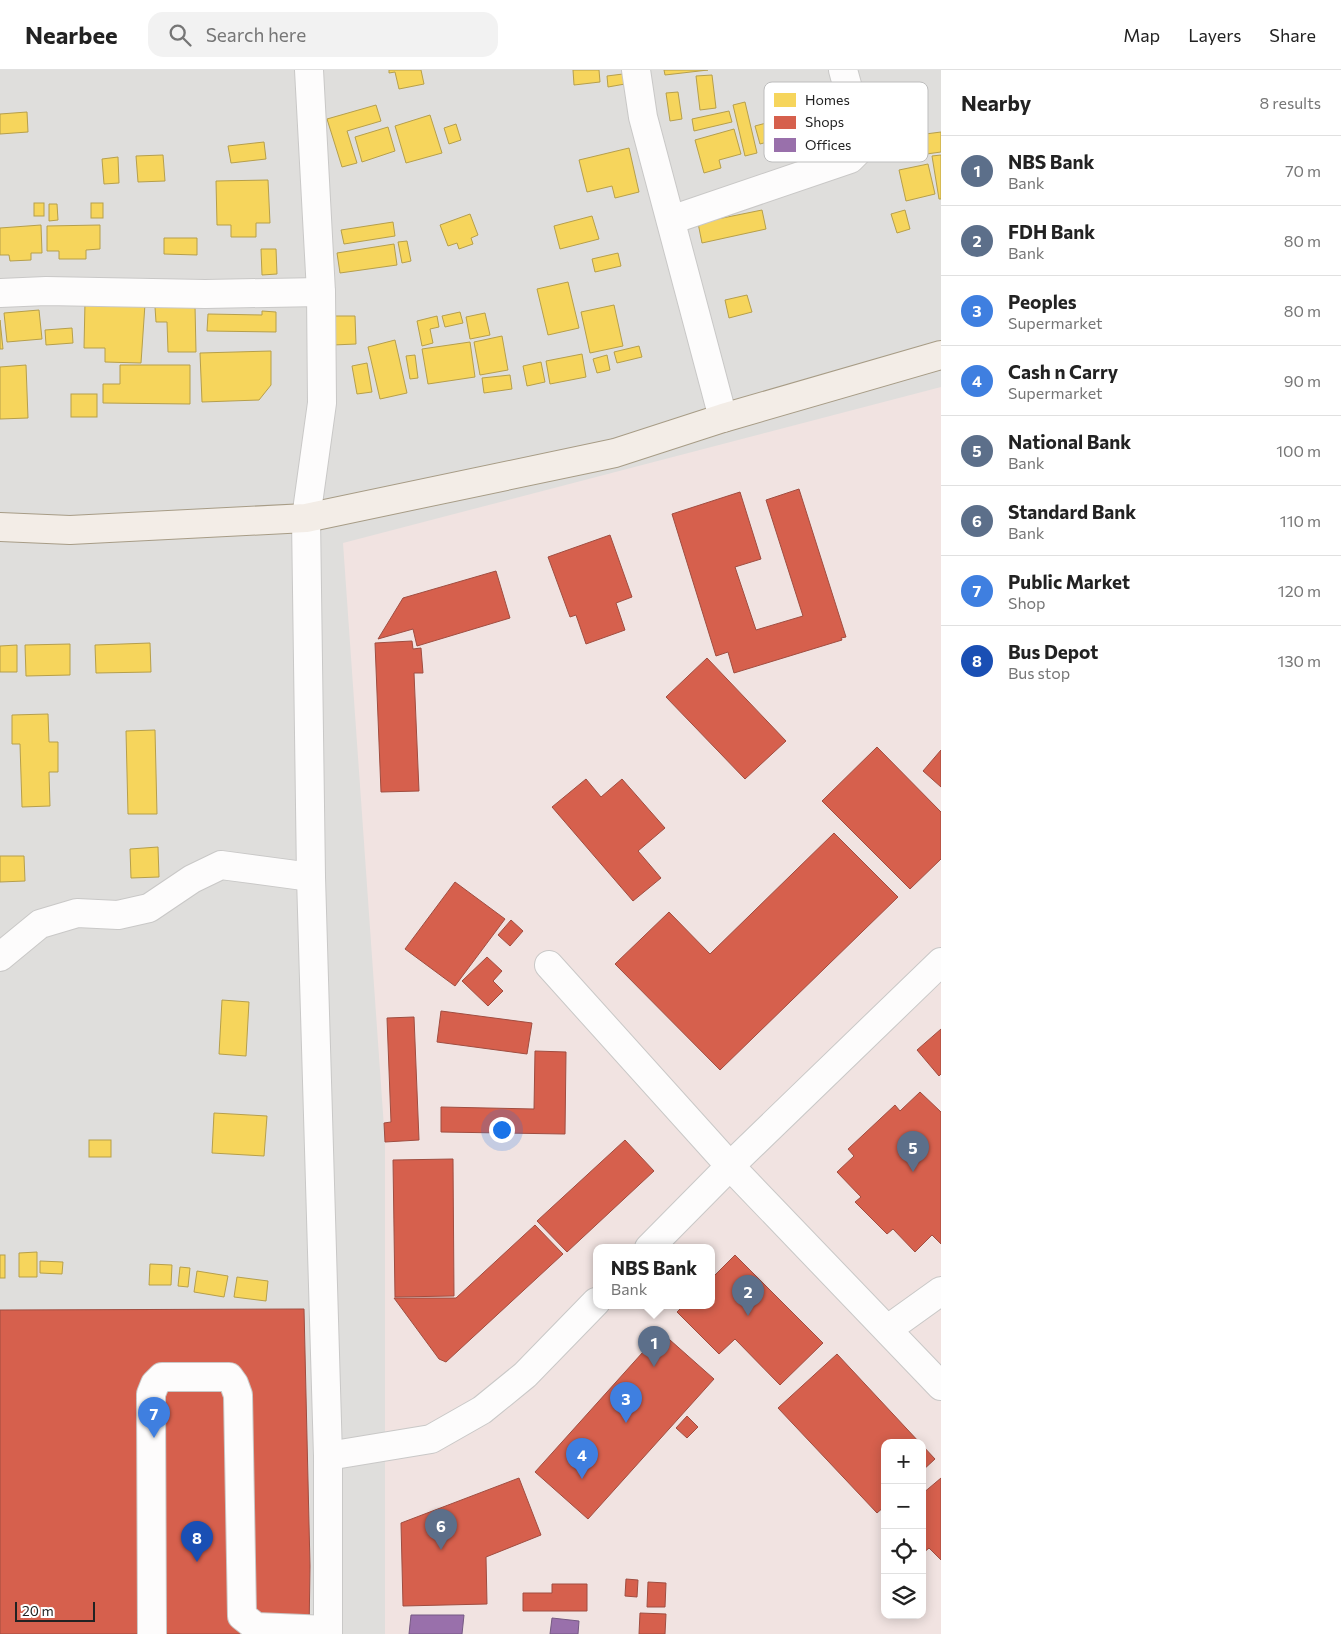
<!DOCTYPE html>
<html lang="en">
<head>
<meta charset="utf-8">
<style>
  body { margin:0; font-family:Commissioner,sans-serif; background:#f2f2f2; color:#222 }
  .controls { position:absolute; right:15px; bottom:15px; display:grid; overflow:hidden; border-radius:10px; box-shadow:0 2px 12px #0003 }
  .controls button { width:45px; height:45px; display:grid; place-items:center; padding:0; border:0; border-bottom:1px solid #e0e0e0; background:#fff; color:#222; font:25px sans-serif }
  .scale { position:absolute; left:15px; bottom:12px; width:80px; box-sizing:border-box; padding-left:5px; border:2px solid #222; border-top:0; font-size:14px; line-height:18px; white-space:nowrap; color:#222; -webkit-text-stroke:4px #fff; paint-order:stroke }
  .you { position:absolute; left:501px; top:1059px; width:18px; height:18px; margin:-12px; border:4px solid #fff; border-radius:50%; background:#1a73e8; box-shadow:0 0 0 8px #1a73e833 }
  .badge { display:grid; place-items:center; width:32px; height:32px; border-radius:50%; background:#b45309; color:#fff; font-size:16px; font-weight:700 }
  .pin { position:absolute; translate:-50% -41px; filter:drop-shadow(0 1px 2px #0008) }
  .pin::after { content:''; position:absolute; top:26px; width:18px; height:15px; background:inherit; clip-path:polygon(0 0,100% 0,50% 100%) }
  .popup { position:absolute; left:593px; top:1174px; width:122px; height:65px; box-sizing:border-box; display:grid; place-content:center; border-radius:10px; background:#fff; filter:drop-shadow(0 1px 4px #0005); font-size:16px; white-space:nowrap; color:#767676 }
  .popup b { font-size:19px; color:#222 }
  .popup::after { content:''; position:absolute; left:50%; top:100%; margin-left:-10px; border:10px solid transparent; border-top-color:#fff }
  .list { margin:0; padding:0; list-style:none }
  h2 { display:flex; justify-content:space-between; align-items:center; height:65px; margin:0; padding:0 20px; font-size:21px }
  h2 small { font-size:16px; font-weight:400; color:#767676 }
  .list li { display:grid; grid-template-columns:32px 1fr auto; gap:15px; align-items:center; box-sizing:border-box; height:70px; padding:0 20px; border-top:1px solid #e0e0e0 }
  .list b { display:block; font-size:19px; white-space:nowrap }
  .list p { margin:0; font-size:16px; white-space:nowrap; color:#767676 }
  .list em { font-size:16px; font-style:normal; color:#767676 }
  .icon { flex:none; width:28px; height:28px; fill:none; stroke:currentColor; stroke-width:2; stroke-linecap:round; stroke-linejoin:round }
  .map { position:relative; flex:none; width:941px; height:1564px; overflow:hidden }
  header { display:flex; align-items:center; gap:30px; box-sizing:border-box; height:70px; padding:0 25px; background:#fff; border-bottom:1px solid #e0e0e0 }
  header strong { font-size:24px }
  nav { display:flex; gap:28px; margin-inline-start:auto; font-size:18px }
  .search { width:350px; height:45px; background:#f2f2f2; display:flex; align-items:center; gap:12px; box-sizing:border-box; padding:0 18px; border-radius:15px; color:#767676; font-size:19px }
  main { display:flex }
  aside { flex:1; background:#fff }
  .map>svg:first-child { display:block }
  .residential { fill:#dfdedc; fill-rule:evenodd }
  .commercial { fill:#f1e3e1; fill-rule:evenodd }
  .homes { fill:#f6d55c; stroke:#b69f4b }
  .shops { fill:#d6604d; stroke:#a04d40 }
  .offices { fill:#9970ab; stroke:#755982 }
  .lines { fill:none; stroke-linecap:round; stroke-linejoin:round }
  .minor-casing { stroke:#c9c8c7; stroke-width:30 }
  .major-casing { stroke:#a79c86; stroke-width:30 }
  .minor { stroke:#fdfcfc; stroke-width:28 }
  .major { stroke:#f3ede7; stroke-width:28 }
  .key { fill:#fff; stroke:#bdbdbd; stroke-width:1 }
  .key-label { font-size:14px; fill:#222 }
</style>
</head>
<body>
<header>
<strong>Nearbee</strong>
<div class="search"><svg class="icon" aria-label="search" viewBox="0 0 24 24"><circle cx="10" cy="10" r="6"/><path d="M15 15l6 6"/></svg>Search here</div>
<nav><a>Map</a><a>Layers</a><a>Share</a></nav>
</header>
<main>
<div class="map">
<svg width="941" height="1564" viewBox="0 0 941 1564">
  <rect width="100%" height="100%" fill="#f0eeeb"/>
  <path class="residential" d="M 0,0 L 941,0 L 941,1564 L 0,1564 ZM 596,1178 L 712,1178 L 712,1236 L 596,1236 ZM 885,1373 L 922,1373 L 922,1545 L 885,1545 Z"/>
  <path class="commercial" d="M 941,317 L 941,1564 L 385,1564 L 385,1072 L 343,473 ZM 596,1178 L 712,1178 L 712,1236 L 596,1236 ZM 885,1373 L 922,1373 L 922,1545 L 885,1545 Z"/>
  <g class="homes">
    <path d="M 389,0 L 421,0 L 424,14 L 399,19 L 395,2 L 389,3 Z"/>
    <path d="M 573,0 L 599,0 L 600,12 L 574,15 Z"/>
    <path d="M 664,0 L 708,0 L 665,5 Z"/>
    <path d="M 623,4 L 625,14 L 608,17 L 607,6 Z"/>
    <path d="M 712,5 L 716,38 L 700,40 L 696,6 Z"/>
    <path d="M 678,22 L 682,49 L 670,51 L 666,23 Z"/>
    <path d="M 833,24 L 840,52 L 828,56 L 829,64 L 810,69 L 801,32 Z"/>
    <path d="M 745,32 L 757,83 L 745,86 L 733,35 Z"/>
    <path d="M 376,35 L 381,51 L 347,61 L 357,93 L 342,97 L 327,49 Z"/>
    <path d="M 729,41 L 732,52 L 694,61 L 692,49 Z"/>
    <path d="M 27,42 L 28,62 L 0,64 L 0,44 Z"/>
    <path d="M 430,45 L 442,83 L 406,93 L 395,56 Z"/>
    <path d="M 785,48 L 790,66 L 760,74 L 755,56 Z"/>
    <path d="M 456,54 L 461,70 L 449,74 L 444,58 Z"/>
    <path d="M 388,57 L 395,81 L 362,92 L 355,67 Z"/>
    <path d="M 734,59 L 741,84 L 719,90 L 721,98 L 704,103 L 695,70 Z"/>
    <path d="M 941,62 L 941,82 L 905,87 L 902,67 Z"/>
    <path d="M 851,65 L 853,74 L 832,80 L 829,71 Z"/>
    <path d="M 898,65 L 902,82 L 874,89 L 870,72 Z"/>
    <path d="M 264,72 L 266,89 L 231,93 L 228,76 Z"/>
    <path d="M 629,78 L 639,122 L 615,128 L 612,116 L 587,122 L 579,90 Z"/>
    <path d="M 163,85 L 165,111 L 138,112 L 136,86 Z"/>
    <path d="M 941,85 L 941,129 L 939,129 L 932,86 Z"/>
    <path d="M 118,87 L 119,113 L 104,114 L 102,89 Z"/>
    <path d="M 928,94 L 935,124 L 906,131 L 899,100 Z"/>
    <path d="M 268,110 L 270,153 L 256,153 L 256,167 L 231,167 L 231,155 L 217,155 L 216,111 Z"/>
    <rect x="34" y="133" width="10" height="13"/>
    <rect x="91" y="133" width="12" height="15"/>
    <path d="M 49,134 L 57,134 L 58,150 L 49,151 Z"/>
    <path d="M 762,140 L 766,159 L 702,173 L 698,153 Z"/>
    <path d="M 905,140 L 910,159 L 897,163 L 891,144 Z"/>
    <path d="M 470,144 L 478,165 L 471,168 L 473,174 L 459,179 L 457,173 L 448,176 L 440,155 Z"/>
    <path d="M 592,146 L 599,169 L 560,179 L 554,156 Z"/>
    <path d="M 393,152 L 395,166 L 344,174 L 341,160 Z"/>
    <path d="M 41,155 L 42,183 L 31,183 L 31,190 L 10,191 L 9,185 L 0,185 L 0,158 Z"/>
    <path d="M 100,155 L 100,179 L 86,180 L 86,189 L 59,189 L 59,181 L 47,181 L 47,156 Z"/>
    <path d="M 164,168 L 197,168 L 197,185 L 164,184 Z"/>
    <path d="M 407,171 L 411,191 L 402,193 L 398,172 Z"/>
    <path d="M 394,174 L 397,195 L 340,203 L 337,183 Z"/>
    <path d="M 261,179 L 276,179 L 277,204 L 262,205 Z"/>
    <path d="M 618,183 L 621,196 L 595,202 L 592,189 Z"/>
    <path d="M 568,212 L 579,258 L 548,265 L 537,219 Z"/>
    <path d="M 747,225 L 752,242 L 729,248 L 725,230 Z"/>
    <path d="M 85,232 L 145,234 L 141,293 L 105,292 L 105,278 L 84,278 Z"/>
    <path d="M 614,235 L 623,276 L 590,283 L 581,242 Z"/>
    <path d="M 195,236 L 196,282 L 168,282 L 167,252 L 156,252 L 155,237 Z"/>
    <path d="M 39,240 L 42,269 L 7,272 L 4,243 Z"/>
    <path d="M 262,241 L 276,242 L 276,262 L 207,261 L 208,244 L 262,245 Z"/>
    <path d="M 460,242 L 463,253 L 445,257 L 442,246 Z"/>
    <path d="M 485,243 L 490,265 L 470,269 L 466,247 Z"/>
    <path d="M 332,246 L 355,246 L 356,274 L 333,275 Z"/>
    <path d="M 437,246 L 439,257 L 430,259 L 433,273 L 422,276 L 417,251 Z"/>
    <path d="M 0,250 L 3,279 L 0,279 Z"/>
    <path d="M 72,258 L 73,273 L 46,275 L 45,260 Z"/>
    <path d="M 502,266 L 508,300 L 480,305 L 474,272 Z"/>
    <path d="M 395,270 L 407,323 L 380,329 L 368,277 Z"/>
    <path d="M 470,272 L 475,307 L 428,314 L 422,279 Z"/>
    <path d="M 639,276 L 642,287 L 617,293 L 614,282 Z"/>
    <path d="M 271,281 L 271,315 L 259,330 L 202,332 L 200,283 Z"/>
    <path d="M 582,284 L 586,307 L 550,314 L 546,291 Z"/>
    <path d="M 415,285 L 418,308 L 410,309 L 406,286 Z"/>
    <path d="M 607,285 L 610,300 L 597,303 L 593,289 Z"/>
    <path d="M 541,292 L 545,312 L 527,316 L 523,296 Z"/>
    <path d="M 367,293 L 372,322 L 357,324 L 352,296 Z"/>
    <path d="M 26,295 L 28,348 L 0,349 L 0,297 Z"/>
    <path d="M 120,295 L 190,295 L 190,334 L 103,333 L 103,314 L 120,314 Z"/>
    <path d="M 510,305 L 512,319 L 484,323 L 482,308 Z"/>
    <rect x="71" y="324" width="26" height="23"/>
    <path d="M 150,573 L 151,602 L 96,603 L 95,575 Z"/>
    <path d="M 70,574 L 70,605 L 26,606 L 25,575 Z"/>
    <path d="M 17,575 L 17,602 L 0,602 L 0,576 Z"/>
    <path d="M 48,644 L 49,672 L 58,672 L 58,702 L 49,702 L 50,736 L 22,737 L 20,674 L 12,674 L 12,645 Z"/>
    <path d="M 155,660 L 157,744 L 128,744 L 126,661 Z"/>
    <path d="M 158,777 L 159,807 L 131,808 L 130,779 Z"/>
    <path d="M 0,786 L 24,786 L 25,811 L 0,812 Z"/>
    <path d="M 222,930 L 249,932 L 246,986 L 219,984 Z"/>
    <path d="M 214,1043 L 267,1046 L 264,1086 L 212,1083 Z"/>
    <rect x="89" y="1070" width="22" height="17"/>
    <path d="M 37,1182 L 37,1207 L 19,1207 L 19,1183 Z"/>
    <rect x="0" y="1185" width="5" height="23"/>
    <path d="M 40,1191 L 63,1192 L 62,1204 L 40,1203 Z"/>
    <path d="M 150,1194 L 172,1195 L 171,1215 L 149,1215 Z"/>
    <path d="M 180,1197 L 190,1198 L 188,1217 L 178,1216 Z"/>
    <path d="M 197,1201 L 228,1206 L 224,1227 L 194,1222 Z"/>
    <path d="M 237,1207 L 268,1211 L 266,1231 L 234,1227 Z"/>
    <path d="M 247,1264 L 247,1290 L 121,1291 L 121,1276 L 86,1276 L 86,1292 L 0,1293 L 0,1268 Z"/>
    <path d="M 251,1275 L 276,1275 L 279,1520 L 255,1520 Z"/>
    <path d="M 70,1294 L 83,1294 L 84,1362 L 70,1362 Z"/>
    <rect x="0" y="1300" width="2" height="13"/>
    <path d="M 60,1317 L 61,1337 L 0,1338 L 0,1318 Z"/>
    <rect x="87" y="1334" width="17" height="25"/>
    <path d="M 184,1336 L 212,1336 L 212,1564 L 179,1564 L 179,1359 L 184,1359 Z"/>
    <rect x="0" y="1343" width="60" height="18"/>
    <rect x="0" y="1365" width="9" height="77"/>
    <rect x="70" y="1366" width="14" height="100"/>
    <path d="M 87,1374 L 105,1374 L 106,1425 L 88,1425 Z"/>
    <path d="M 62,1384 L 63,1411 L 21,1412 L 21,1385 Z"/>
    <path d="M 62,1417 L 63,1442 L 22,1443 L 21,1418 Z"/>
    <path d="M 89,1431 L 104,1431 L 104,1564 L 88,1564 Z"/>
    <path d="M 60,1447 L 60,1465 L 0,1465 L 0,1448 Z"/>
    <rect x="0" y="1475" width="84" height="27"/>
    <path d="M 69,1506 L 70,1524 L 0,1524 L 0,1507 Z"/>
    <rect x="72" y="1506" width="13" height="58"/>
    <rect x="0" y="1530" width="7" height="24"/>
    <path d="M 19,1530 L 68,1530 L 68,1554 L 19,1555 Z"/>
    <path d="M 69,1558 L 69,1564 L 0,1564 L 0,1559 Z"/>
  </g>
  <g class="shops">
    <path d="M 799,419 L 846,567 L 841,568 L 842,570 L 734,603 L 728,582 L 716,586 L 672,444 L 740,422 L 761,489 L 735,497 L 756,560 L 803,546 L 766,430 Z"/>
    <path d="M 610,465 L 632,527 L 616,533 L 625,560 L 586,574 L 576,545 L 570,547 L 548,487 Z"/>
    <path d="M 496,501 L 510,548 L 417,576 L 413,559 L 378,569 L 403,528 Z"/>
    <path d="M 412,571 L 413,579 L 421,578 L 423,603 L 414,603 L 419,721 L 381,722 L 375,573 Z"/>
    <path d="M 707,588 L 786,671 L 745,709 L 666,627 Z"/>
    <path d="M 877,677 L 941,742 L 941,789 L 910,819 L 822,731 Z"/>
    <path d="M 941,680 L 941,717 L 923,701 Z"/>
    <path d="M 586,709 L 601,727 L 622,709 L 665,758 L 638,781 L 661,808 L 633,831 L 552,737 Z"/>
    <path d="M 834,763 L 898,827 L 720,1000 L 615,894 L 669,842 L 710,884 Z"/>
    <path d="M 455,812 L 505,849 L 455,916 L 405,879 Z"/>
    <path d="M 511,850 L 523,861 L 510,876 L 498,865 Z"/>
    <path d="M 487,887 L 502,901 L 493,911 L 503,921 L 488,936 L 462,911 Z"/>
    <path d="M 441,941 L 532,953 L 527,984 L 437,972 Z"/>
    <path d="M 414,947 L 419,1070 L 385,1072 L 384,1053 L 391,1052 L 387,948 Z"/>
    <path d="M 941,959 L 941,1004 L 939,1006 L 917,980 Z"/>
    <path d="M 535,981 L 566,982 L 565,1064 L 441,1062 L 441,1037 L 534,1039 Z"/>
    <path d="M 920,1022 L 941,1042 L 941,1174 L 932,1165 L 915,1182 L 893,1159 L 887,1164 L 855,1132 L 861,1127 L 837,1102 L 854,1086 L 848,1079 L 895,1035 L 900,1041 Z"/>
    <path d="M 625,1070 L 654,1101 L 567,1182 L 537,1151 Z"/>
    <path d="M 453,1089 L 454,1226 L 395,1227 L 393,1090 Z"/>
    <path d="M 535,1155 L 563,1184 L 446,1292 L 439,1289 L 394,1228 L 456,1228 Z"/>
    <path d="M 735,1185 L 823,1273 L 780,1315 L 735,1269 L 719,1284 L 677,1242 L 683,1236 L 712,1236 L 712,1208 Z"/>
    <path d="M 304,1239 L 310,1496 L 309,1564 L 0,1564 L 0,1240 Z"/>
    <path d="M 661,1262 L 714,1309 L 588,1449 L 535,1402 Z"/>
    <path d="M 837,1284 L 920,1373 L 885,1373 L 885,1436 L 877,1443 L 778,1338 Z"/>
    <path d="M 687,1346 L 698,1357 L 687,1368 L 676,1358 Z"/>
    <path d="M 922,1375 L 935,1389 L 922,1401 Z"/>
    <path d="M 519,1408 L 541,1465 L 486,1487 L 487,1534 L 403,1536 L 401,1453 Z"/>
    <path d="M 941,1408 L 941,1490 L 929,1478 L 922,1484 L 922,1424 Z"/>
    <path d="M 626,1509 L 638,1510 L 637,1527 L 625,1526 Z"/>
    <path d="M 648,1512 L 666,1513 L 665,1537 L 647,1537 Z"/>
    <path d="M 552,1514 L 587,1514 L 587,1541 L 523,1541 L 523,1523 L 552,1523 Z"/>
    <path d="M 640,1543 L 666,1544 L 665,1564 L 639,1564 Z"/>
  </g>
  <g class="offices">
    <path d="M 411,1545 L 464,1545 L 462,1564 L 409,1564 Z"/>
    <path d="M 552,1548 L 579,1551 L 578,1564 L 550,1564 Z"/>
  </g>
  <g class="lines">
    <defs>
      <g id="minor">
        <path d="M 309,0 L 321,222 L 322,333 L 306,448 L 311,807 L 328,1386 L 328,1564"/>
        <path d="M 636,0 L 643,47 L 723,348"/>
        <path d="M 671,150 L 850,89 L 860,79 L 860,62 L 843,0"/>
        <path d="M 0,223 L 46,221 L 205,224 L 321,222"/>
        <path d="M 0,887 L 40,854 L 77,843 L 118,845 L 149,838 L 192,809 L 221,795 L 311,807"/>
        <path d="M 549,895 L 730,1096 L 941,1316"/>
        <path d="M 649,1178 L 730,1096 L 941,892"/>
        <path d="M 888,1259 L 941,1221"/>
        <path d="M 328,1386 L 431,1369 L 482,1340 L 525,1305 L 596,1232"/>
        <path d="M 152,1564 L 151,1324 L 155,1314 L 162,1307 L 229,1307 L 234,1314 L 238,1325 L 242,1546 L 256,1557 L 328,1560"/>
      </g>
      <path id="major" d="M 0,457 L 70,460 L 306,448 L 615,383 L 723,348 L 941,285"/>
    </defs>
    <use href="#minor" class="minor-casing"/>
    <use href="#major" class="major-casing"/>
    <use href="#minor" class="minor"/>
    <use href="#major" class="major"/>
  </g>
  <rect x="764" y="12" width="164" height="80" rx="8" class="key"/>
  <rect x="774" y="23" width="22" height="14" fill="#f6d55c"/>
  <rect x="774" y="46" width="22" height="13" fill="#d6604d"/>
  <rect x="774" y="68" width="22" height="14" fill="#9970ab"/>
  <g class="key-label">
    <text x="805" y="35">Homes</text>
    <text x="805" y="57">Shops</text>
    <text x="805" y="80">Offices</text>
  </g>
</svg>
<div class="controls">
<button>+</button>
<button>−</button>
<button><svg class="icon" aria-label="locate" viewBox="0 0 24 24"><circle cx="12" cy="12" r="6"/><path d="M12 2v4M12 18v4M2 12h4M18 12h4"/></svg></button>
<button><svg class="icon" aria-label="layers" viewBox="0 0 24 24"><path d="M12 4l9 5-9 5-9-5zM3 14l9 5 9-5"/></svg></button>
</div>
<div class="scale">20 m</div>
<div class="you"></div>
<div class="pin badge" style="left:654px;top:1297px;background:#5c6f8a">1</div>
<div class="popup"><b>NBS Bank</b>Bank</div>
<div class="pin badge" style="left:748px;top:1246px;background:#5c6f8a">2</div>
<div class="pin badge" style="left:626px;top:1353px;background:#3f7fe0">3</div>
<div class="pin badge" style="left:582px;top:1409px;background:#3f7fe0">4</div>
<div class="pin badge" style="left:913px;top:1102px;background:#5c6f8a">5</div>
<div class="pin badge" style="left:441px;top:1480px;background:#5c6f8a">6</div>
<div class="pin badge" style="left:154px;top:1368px;background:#3f7fe0">7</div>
<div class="pin badge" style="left:197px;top:1492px;background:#1a4fb4">8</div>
</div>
<aside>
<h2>Nearby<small>8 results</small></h2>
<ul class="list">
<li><span class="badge" style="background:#5c6f8a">1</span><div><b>NBS Bank</b><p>Bank</p></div><em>70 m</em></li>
<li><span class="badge" style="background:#5c6f8a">2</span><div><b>FDH Bank</b><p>Bank</p></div><em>80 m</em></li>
<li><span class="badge" style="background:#3f7fe0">3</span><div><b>Peoples</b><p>Supermarket</p></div><em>80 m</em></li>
<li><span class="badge" style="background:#3f7fe0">4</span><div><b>Cash n Carry</b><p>Supermarket</p></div><em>90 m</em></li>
<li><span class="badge" style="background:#5c6f8a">5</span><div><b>National Bank</b><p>Bank</p></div><em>100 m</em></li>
<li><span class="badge" style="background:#5c6f8a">6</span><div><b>Standard Bank</b><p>Bank</p></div><em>110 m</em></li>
<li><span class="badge" style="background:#3f7fe0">7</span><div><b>Public Market</b><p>Shop</p></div><em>120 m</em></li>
<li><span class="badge" style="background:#1a4fb4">8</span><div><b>Bus Depot</b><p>Bus stop</p></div><em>130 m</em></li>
</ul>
</aside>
</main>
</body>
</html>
